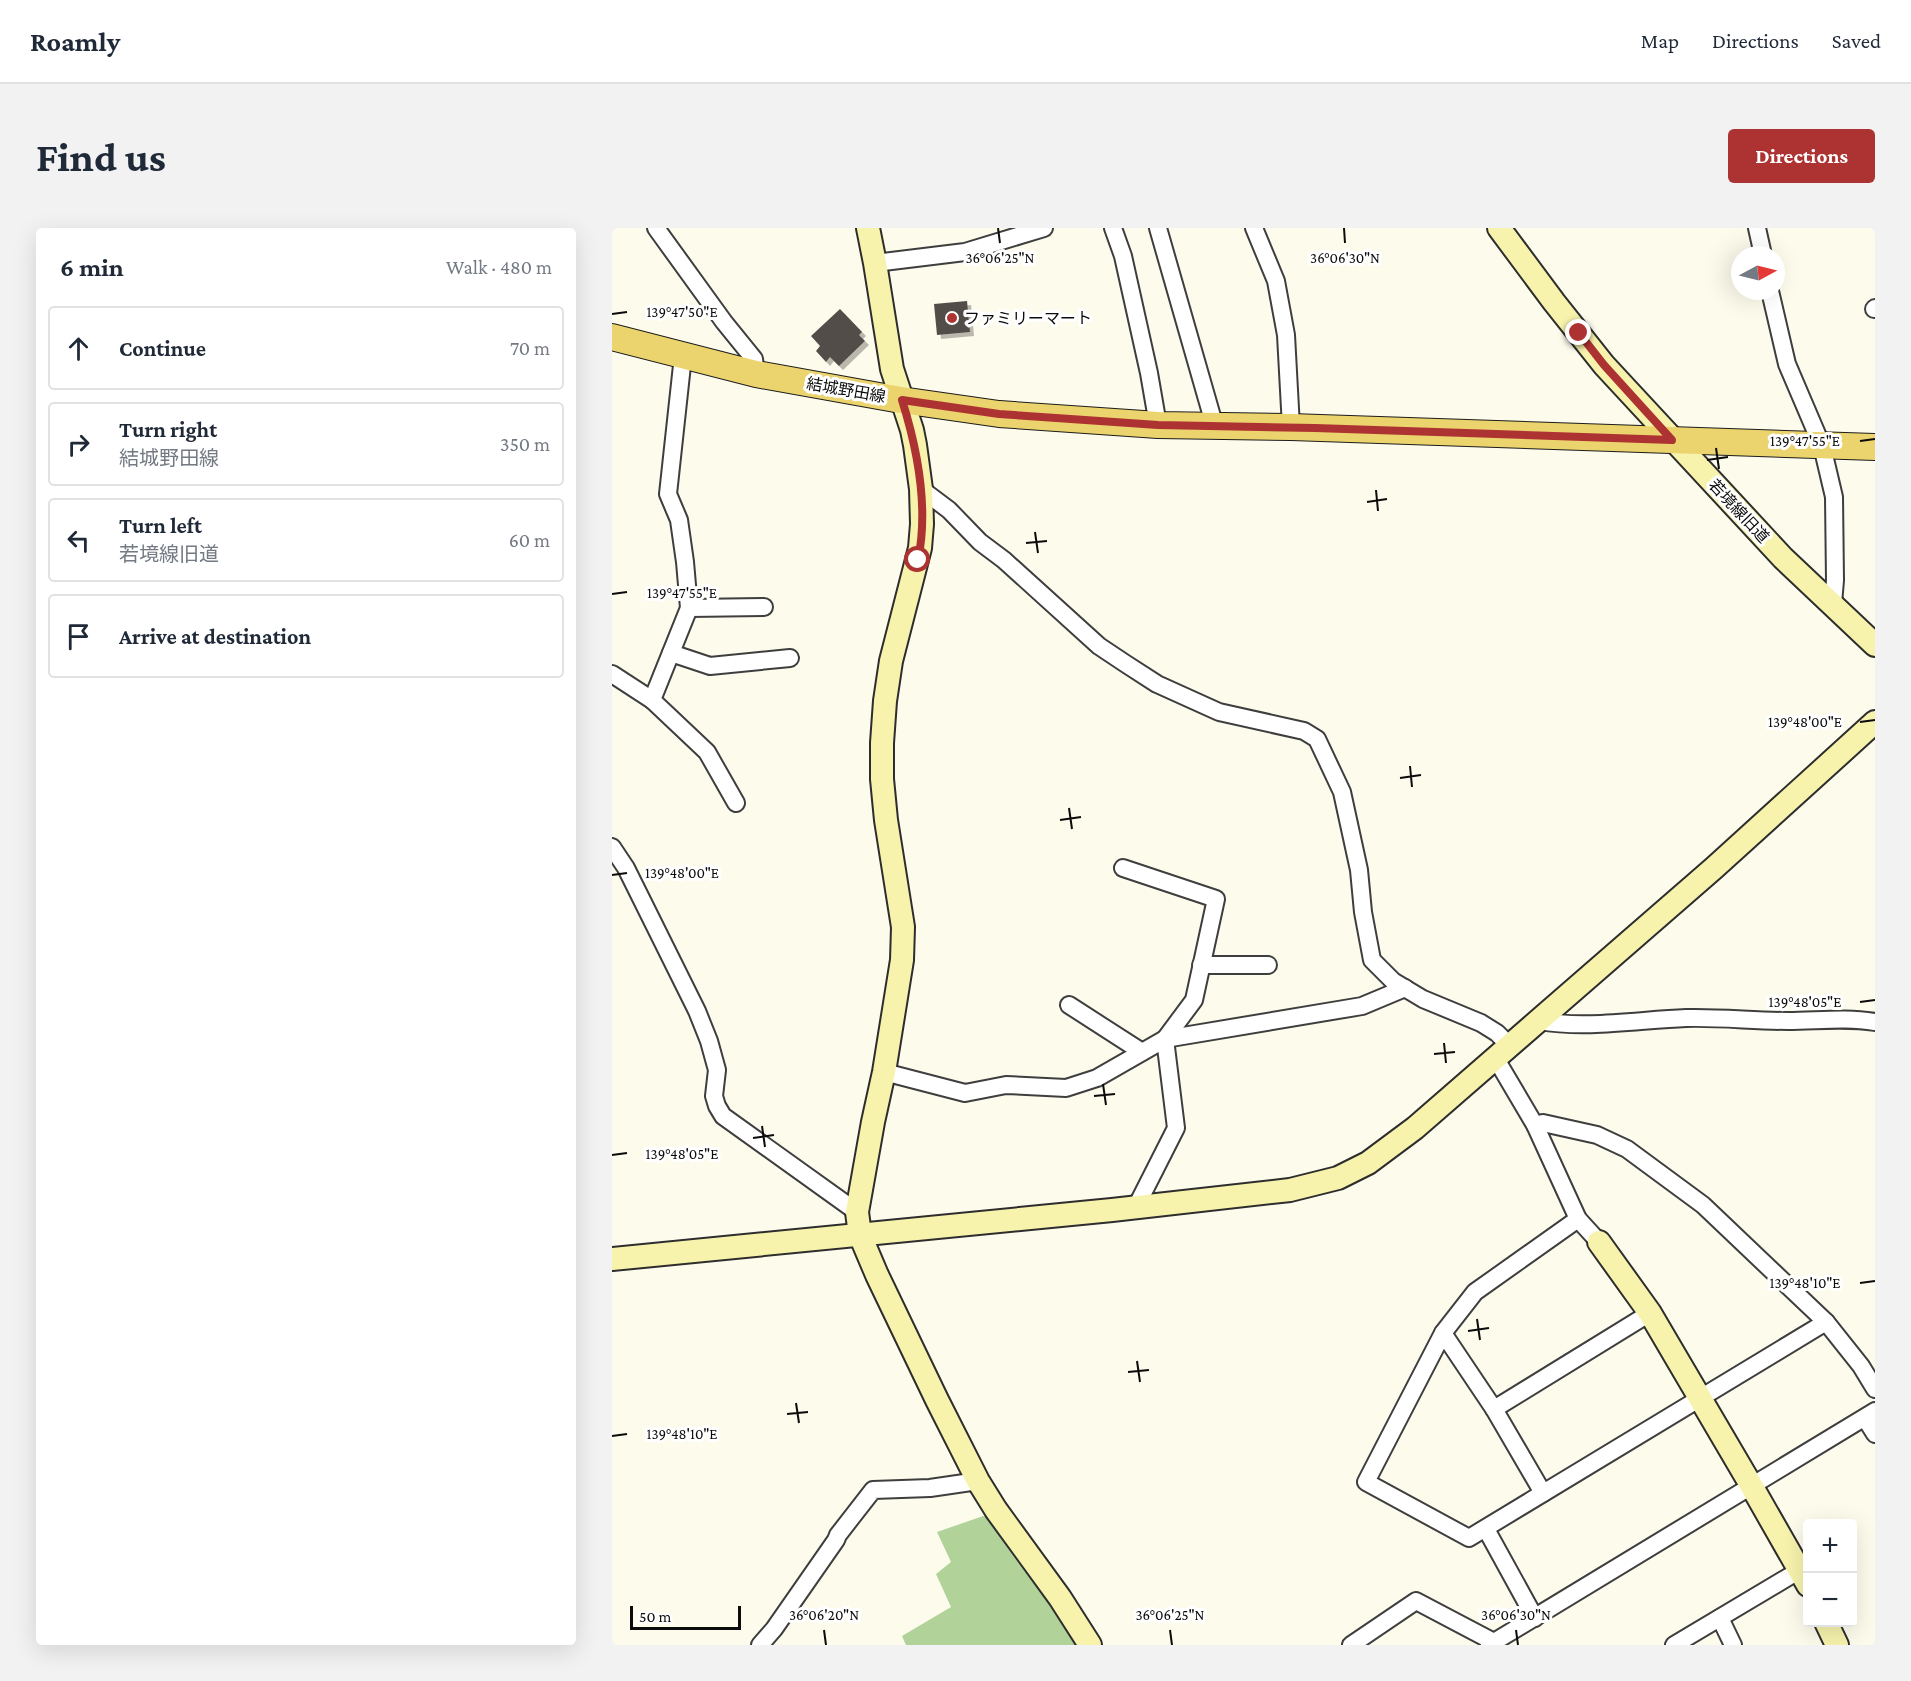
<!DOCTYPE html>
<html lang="en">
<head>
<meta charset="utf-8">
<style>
  body { margin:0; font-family:"Crimson Pro","Noto Sans JP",serif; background:#f2f2f3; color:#1f2937 }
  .controls { position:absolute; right:18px; bottom:18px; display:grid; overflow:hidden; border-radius:6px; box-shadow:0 6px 24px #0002 }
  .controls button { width:54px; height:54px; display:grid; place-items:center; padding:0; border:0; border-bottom:2px solid #e0e1e3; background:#fff; color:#1f2937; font:30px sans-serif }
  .compass { position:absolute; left:1119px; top:18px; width:54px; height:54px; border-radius:50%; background:#fff; box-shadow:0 6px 24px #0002; rotate:83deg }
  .scale { position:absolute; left:18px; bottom:15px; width:111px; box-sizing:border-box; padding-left:6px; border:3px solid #0b0b0b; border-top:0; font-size:16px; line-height:21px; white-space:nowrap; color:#0b0b0b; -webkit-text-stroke:4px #fff; paint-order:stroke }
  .stop { position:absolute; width:18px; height:18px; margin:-14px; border:4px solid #ad3232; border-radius:50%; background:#fff }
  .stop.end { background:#ad3232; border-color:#fff; box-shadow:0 2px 6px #0008 }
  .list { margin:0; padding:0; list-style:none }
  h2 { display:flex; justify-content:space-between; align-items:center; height:78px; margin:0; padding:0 24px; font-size:26px }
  h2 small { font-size:20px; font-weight:400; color:#747a83 }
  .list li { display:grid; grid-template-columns:39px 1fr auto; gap:18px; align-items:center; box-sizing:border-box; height:84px; margin:0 12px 12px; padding:0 12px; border:2px solid #e0e1e3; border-radius:6px }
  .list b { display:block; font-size:22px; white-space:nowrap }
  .list p { margin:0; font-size:20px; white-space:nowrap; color:#747a83 }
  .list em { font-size:20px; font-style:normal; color:#747a83 }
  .icon { flex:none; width:33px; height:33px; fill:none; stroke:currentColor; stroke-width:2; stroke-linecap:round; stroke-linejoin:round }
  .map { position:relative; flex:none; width:1263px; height:1417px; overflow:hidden; border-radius:6px }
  header { display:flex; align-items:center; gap:36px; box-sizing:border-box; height:84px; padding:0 30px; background:#fff; border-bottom:2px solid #e0e1e3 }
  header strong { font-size:28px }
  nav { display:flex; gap:33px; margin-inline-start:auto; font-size:21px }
  .intro { display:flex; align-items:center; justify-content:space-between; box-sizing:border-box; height:144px; padding:0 36px }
  h1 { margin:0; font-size:42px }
  .button { padding:15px 27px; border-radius:6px; background:#ad3232; color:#fff; font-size:21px; font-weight:700 }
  main { display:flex; gap:36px; padding:0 36px }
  aside { flex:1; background:#fff; border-radius:6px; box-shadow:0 6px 24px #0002 }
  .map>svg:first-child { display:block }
  .forest { fill:#b1d39a }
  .building { fill:#534d49; filter:url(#shadow) }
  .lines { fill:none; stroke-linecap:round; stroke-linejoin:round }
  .street-casing { stroke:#3e3e3e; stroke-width:20 }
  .secondary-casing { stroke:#2d2d2d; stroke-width:26 }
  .primary-casing { stroke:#1c1c1c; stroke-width:28 }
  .street { stroke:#fff; stroke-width:16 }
  .secondary { stroke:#f7f3ad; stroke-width:22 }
  .primary { stroke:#ebd36e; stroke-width:26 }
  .route { stroke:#ad3232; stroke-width:8 }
  .ticks { fill:none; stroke:#0b0b0b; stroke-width:2 }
  .poi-dot { fill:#ad3232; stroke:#fff; stroke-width:2 }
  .labels { text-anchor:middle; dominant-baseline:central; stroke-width:6; stroke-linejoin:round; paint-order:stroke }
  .poi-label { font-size:16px; fill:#0b0b0b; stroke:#fff; text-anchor:start }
  .street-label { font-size:16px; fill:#0b0b0b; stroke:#fff }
  .ticks-label { font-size:15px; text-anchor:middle; fill:#0b0b0b; stroke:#fff; stroke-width:6; stroke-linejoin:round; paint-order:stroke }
</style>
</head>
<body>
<header>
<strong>Roamly</strong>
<nav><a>Map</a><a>Directions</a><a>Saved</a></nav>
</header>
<div class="intro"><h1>Find us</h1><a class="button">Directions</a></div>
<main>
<aside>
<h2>6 min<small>Walk · 480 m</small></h2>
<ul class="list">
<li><svg class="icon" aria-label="ahead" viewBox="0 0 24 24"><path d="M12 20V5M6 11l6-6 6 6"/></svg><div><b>Continue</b></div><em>70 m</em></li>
<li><svg class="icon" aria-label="right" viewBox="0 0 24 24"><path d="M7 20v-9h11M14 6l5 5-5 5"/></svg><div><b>Turn right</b><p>結城野田線</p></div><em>350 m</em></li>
<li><svg class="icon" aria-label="left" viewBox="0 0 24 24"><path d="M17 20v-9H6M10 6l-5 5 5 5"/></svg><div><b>Turn left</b><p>若境線旧道</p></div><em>60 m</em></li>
<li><svg class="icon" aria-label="arrive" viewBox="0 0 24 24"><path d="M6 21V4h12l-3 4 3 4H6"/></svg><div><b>Arrive at destination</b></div></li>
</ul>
</aside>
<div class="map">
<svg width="1263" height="1417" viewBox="0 0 1263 1417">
  <defs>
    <filter id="shadow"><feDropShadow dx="4" dy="4" stdDeviation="0" flood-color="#0004"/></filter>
  </defs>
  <rect width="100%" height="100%" fill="#fdfbec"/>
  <path class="forest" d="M 377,1286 L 465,1417 L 294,1417 L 290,1408 L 339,1379 L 324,1346 L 339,1334 L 325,1304 Z"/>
  <g class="building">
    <path d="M 355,73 L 358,104 L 325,107 L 322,76 Z"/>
    <path d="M 228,81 L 250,104 L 247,107 L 253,113 L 227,138 L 218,129 L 214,134 L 204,123 L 208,118 L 199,108 Z"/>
  </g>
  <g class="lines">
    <defs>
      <g id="street">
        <path d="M 44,0 L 112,94 L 142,131 L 144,146"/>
        <path d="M 501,0 L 511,28 L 537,145 L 546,197"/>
        <path d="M 546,0 L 603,199"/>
        <path d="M 642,0 L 664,53 L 674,107 L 679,199"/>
        <path d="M 1145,0 L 1151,27"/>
        <path d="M 263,35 L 353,24 L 432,0"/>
        <path d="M 1158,63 L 1175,136 L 1210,218 L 1222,269 L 1223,352 L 1221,376"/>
        <path d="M 1262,81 L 1263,80"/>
        <path d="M 71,128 L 56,266 L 67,292 L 73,334 L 77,380 L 40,472 L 95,524 L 124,575"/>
        <path d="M 309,261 L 337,282 L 368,314 L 392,332 L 487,418 L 514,436 L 545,456 L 607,484 L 692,503 L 705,511 L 730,564 L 747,642 L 751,684 L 760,732 L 781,753 L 811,771 L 869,795 L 885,805 L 898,818"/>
        <path d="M 77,380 L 152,379"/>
        <path d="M 59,425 L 98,438 L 178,430"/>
        <path d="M 0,446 L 40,472"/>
        <path d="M 0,619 L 14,640 L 85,783 L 97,813 L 105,842 L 102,868 L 105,878 L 111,888 L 245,984"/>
        <path d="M 511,640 L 604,671 L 582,772 L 553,811 L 564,900 L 524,979"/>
        <path d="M 589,737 L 656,737"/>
        <path d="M 457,777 L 530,824"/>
        <path d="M 927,793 C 975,801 1026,792 1074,790 C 1108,789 1142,793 1176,793 C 1205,793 1234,789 1263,794"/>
        <path d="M 884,831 L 923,897 L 966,991 L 987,1014"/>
        <path d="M 272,844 L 353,865 L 394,857 L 454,860 L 485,850 L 553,811 L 750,778 L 793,760"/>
        <path d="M 923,897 L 931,895 L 985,907 L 1015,921 L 1091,977 L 1214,1094 L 1249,1138 L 1263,1161"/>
        <path d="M 966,991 L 863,1064 L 831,1105 L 754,1254 L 857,1310 L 1214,1094"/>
        <path d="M 831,1105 L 882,1181 L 931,1265"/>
        <path d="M 882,1181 L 1038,1085"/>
        <path d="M 1253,1190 L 1263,1206"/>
        <path d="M 874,1301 L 923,1390"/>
        <path d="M 1108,1390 L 1121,1417"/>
        <path d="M 148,1417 L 162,1401 L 224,1312 L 226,1307 L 261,1262 L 318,1260 L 366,1253"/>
        <path d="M 739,1417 L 804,1373 L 882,1414"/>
        <path d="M 877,1417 L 1263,1183"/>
        <path d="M 1062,1417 L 1188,1342"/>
      </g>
      <g id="secondary">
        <path d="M 256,0 L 263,35 L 280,141 L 300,202 L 303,217 L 309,261 L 310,296 L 308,320 L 279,433 L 273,473 L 270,515 L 270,551 L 274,592 L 291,699 L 290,732 L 272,844 L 261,894 L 245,984 L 248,1007 L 265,1047 L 325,1172 L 366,1253 L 384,1282 L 448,1370 L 478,1417"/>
        <path d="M 887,0 L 942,74 L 992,137 L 1171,330 L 1263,417"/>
        <path d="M 987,1014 L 1038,1085 L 1139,1257 L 1196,1357"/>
        <path d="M 0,1031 L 500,982 L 678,962 L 726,950 L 756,935 L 803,900 L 1102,640 L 1263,494"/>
        <path d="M 1214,1394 L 1225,1417"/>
      </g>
      <path id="primary" d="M 0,109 L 144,146 L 289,172 L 387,186 L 546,197 L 679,199 L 1263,219"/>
    </defs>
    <use href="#street" class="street-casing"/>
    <use href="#secondary" class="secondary-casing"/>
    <use href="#primary" class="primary-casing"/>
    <use href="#street" class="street"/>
    <use href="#secondary" class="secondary"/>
    <use href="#primary" class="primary"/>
  </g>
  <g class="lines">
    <path class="route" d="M 306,332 C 317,279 306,223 290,172 L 387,186 L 546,197 L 703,200 L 1060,212 L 992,137 L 967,105"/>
  </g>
  <path class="ticks" d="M 386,0 L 388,15M 732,0 L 733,15M 0,86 L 15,84M 1248,213 L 1263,211M 1104,220 L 1107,241M 1095,232 L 1116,229M 764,262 L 766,283M 755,274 L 775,271M 423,304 L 426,325M 414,315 L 435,313M 0,366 L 15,364M 1248,494 L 1263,492M 798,538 L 800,559M 788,550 L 809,547M 457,580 L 460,601M 448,592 L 469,589M 0,647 L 15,645M 1248,774 L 1263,772M 832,815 L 834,835M 822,826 L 843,824M 491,856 L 494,877M 482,868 L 503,866M 150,898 L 153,919M 141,910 L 162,907M 0,927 L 15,925M 1248,1055 L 1263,1053M 865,1091 L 868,1112M 856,1103 L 877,1100M 525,1133 L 528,1154M 516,1144 L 537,1142M 184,1175 L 187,1195M 175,1186 L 196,1184M 0,1208 L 15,1206M 212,1402 L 214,1417M 558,1402 L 560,1417M 904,1402 L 906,1417"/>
  <circle class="poi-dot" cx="340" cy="90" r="6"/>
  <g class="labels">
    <g class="poi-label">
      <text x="352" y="90">ファミリーマート</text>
    </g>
    <g class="street-label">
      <text transform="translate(234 162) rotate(10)">結城野田線</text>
      <text transform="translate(1127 283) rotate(47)">若境線旧道</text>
    </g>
  </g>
  <g class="ticks-label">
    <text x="388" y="35">36°06'25"N</text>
    <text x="733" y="35">36°06'30"N</text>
    <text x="70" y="89">139°47'50"E</text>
    <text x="1193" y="218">139°47'55"E</text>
    <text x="70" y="370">139°47'55"E</text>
    <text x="1193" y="499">139°48'00"E</text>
    <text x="70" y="650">139°48'00"E</text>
    <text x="1193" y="779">139°48'05"E</text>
    <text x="70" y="931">139°48'05"E</text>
    <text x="1193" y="1060">139°48'10"E</text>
    <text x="70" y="1211">139°48'10"E</text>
    <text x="212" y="1392">36°06'20"N</text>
    <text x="558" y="1392">36°06'25"N</text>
    <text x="904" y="1392">36°06'30"N</text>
  </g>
</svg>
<div class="controls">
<button>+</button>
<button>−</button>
</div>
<svg class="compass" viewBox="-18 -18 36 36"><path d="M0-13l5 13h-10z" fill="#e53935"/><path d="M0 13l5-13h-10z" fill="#747a83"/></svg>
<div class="scale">50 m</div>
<div class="stop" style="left:306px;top:332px"></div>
<div class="stop end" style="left:967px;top:105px"></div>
</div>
</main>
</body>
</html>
